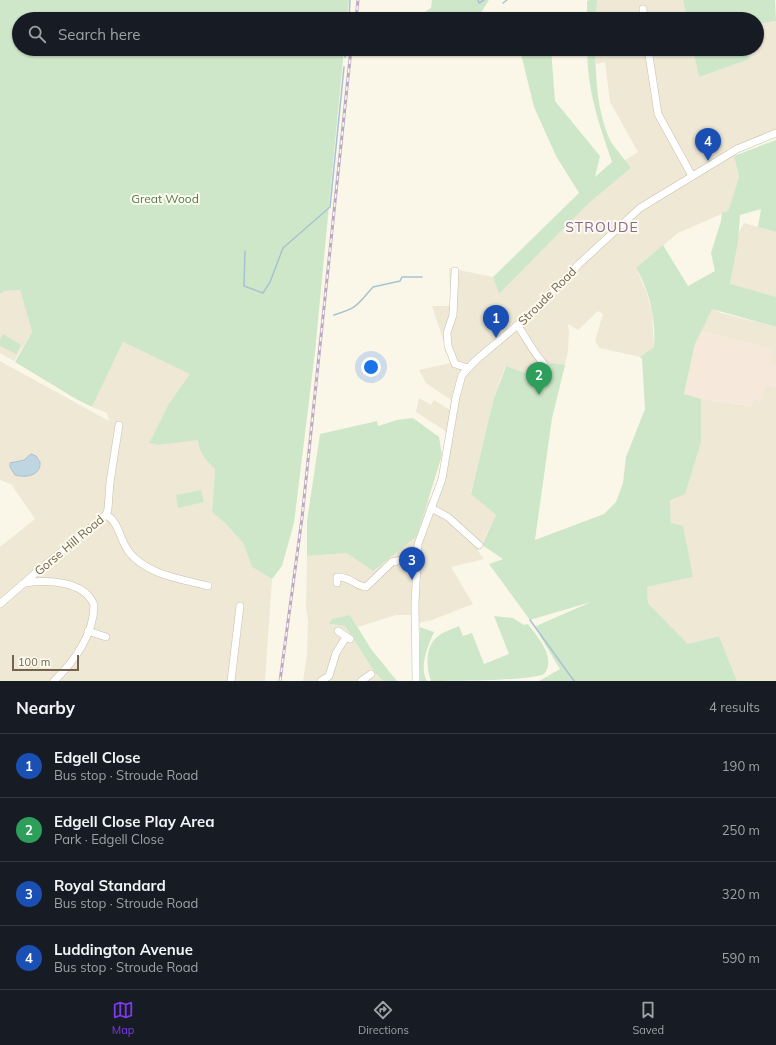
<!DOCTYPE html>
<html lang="en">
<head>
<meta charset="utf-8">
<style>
  body { margin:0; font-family:Mulish,sans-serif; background:#20242c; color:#f1f3f6 }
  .scale { position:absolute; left:12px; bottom:10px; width:67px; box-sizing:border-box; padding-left:4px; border:2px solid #73634f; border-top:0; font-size:11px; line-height:14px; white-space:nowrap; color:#73634f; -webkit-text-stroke:3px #fdfbef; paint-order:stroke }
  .you { position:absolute; left:371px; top:367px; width:14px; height:14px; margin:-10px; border:3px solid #fff; border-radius:50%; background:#1a73e8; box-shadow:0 0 0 6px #1a73e833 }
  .badge { display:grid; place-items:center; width:26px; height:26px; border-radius:50%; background:#7c3aed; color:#fff; font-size:13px; font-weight:700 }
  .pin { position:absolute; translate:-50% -33px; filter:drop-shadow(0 1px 2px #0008) }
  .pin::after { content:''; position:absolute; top:21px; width:14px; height:12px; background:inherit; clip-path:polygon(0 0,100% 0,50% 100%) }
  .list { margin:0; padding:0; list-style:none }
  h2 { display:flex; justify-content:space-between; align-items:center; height:52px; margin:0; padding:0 16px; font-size:17px }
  h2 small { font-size:13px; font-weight:400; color:#9ea1a6 }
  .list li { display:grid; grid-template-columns:26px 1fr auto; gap:12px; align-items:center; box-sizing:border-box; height:64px; padding:0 16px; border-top:1px solid #363941 }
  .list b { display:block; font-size:15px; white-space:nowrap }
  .list p { margin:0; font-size:13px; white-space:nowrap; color:#9ea1a6 }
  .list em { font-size:13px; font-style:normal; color:#9ea1a6 }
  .icon { flex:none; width:22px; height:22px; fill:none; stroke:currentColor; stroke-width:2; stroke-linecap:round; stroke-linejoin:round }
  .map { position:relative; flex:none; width:776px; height:681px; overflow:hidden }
  .search { position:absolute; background:#171b24; box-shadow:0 1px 3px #0004; left:12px; right:12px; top:12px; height:44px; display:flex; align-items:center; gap:10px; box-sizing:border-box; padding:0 14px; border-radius:22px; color:#9ea1a6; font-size:15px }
  .sheet { height:308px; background:#171b24 }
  nav { display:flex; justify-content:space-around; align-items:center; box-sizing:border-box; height:56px; border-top:1px solid #363941; background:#171b24; font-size:11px; color:#9ea1a6 }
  nav a { display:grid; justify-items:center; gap:2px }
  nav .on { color:#7c3aed }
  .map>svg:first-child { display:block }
  .residential { fill:#eee8d5 }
  .commercial { fill:#f6e9db }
  .green { fill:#cfe7c9 }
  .water { fill:#bfd6e2; stroke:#a7c3d3 }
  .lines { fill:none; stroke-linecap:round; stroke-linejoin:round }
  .stream { stroke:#a7c3d3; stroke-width:1.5 }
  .minor-casing { stroke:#c9bfad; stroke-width:8 }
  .minor { stroke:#fff; stroke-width:7 }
  .rail-casing { stroke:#bda8c4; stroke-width:3 }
  .rail { stroke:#fdfbef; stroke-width:1.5; stroke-dasharray:4.5; stroke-linecap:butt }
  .labels { text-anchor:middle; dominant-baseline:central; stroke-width:4; stroke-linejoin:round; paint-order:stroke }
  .park-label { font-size:12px; fill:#507c4b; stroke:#fdfbef }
  .street-label { font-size:12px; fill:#73634f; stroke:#fdfbef }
  .quarter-label { font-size:14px; letter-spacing:1px; fill:#8a678e; stroke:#fdfbef }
</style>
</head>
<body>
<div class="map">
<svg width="776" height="681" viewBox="0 0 776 681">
  <rect width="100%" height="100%" fill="#faf7e9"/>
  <g class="residential">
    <path d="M 597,0 L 683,0 L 687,19 L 596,19 Z"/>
    <path d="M 776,21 L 776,132 L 727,149 L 734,156 L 739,177 L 728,211 L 678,233 L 636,268 L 646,291 L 652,312 L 654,347 L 640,357 L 600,348 L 595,341 L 603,314 L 598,311 L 578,330 L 568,324 L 569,333 L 568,351 L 552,418 L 525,373 L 505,366 L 493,401 L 471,493 L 496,515 L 478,551 L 484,559 L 451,567 L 473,604 L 432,620 L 418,623 L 419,613 L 416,545 L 412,615 L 396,615 L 358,627 L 350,615 L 329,624 L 345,626 L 374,671 L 383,681 L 303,681 L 307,655 L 308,620 L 306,609 L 307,556 L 347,553 L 417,536 L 427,503 L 445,478 L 452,442 L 444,430 L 416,412 L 419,398 L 431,405 L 434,400 L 450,410 L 451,400 L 426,383 L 419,370 L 451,363 L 432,306 L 451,306 L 449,268 L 493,277 L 499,294 L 589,203 L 631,168 L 625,160 L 638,152 L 610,102 L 605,62 L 596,64 L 595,49 L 693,49 L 699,77 L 750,59 L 748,49 L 757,49 L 757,24 Z"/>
    <path d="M 744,223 L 776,232 L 776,297 L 730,285 L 738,234 Z"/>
    <path d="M 20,290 L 32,332 L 14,361 L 0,353 L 0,294 L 4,291 Z"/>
    <path d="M 712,308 L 721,313 L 776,327 L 776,364 L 770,363 L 772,349 L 701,331 Z"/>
    <path d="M 123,342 L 191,374 L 168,405 L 149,443 L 158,445 L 198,439 L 208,462 L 215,469 L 212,512 L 225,523 L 243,543 L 252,567 L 272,579 L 265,681 L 0,681 L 0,547 L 35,519 L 11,484 L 0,480 L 0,361 L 109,421 L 107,413 L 92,407 Z"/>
    <path d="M 766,384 L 776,387 L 776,681 L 737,681 L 719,636 L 688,644 L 648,603 L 647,587 L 693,577 L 671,523 L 670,499 L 701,442 L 701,399 L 751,406 L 753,399 L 761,401 Z"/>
  </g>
  <path class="commercial" d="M 701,331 L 773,349 L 770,362 L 776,364 L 776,387 L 766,384 L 762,401 L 753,399 L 752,406 L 701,399 L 684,395 L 695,344 Z"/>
  <g class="green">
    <path d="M 0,0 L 349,0 L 347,19 L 19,19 L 19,49 L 344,49 L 315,352 L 294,523 L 282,566 L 272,579 L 252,567 L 243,543 L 225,523 L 212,512 L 215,469 C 206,461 199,452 198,440 L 158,445 L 149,443 L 168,405 L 190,374 L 123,342 L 92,407 L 76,399 L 15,362 L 32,332 L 20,290 L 4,291 L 0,294 Z"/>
    <path d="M 432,0 L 489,0 L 477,19 L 412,19 L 431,8 Z"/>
    <path d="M 589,0 L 597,0 L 596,19 L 587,19 L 587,1 Z"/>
    <path d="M 683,0 L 775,0 L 776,21 L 757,24 L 757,19 L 687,19 Z"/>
    <path d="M 551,49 L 555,101 L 600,156 L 595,177 L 612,162 C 598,120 588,94 587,49 L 595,49 C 596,78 597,110 609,138 C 614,148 624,158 631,168 L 589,203 L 499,294 L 493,277 L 579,193 L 556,156 L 534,107 L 521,54 Z"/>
    <path d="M 693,49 L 748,49 L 750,59 L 699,77 Z"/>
    <path d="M 776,140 L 776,232 L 758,227 L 761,209 L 740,215 L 738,241 L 730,284 L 776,297 L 776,327 L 712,309 L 695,344 L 684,394 L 701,399 L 701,442 L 685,494 L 670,500 L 671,523 L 683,526 L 693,577 L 647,587 L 648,603 L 688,644 L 719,636 L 737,681 L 539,681 L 560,669 L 540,636 L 536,626 L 591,602 L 530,620 L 489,564 L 503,559 L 482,545 L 496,515 L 471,494 L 493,401 L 506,366 L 525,373 L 532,378 L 551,363 L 565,365 L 552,418 L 535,540 L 604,514 L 616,502 L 623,483 L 626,457 L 645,409 L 642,359 L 640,357 L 654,347 C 656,321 650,291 636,268 L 663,245 L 688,286 L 715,271 L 711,253 L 721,221 L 722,213 L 728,211 L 739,177 L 734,156 Z"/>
    <path d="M 3,334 L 21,345 L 16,354 L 0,346 L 0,340 Z"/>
    <path d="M 413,418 L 439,437 L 442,455 L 417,536 L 373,571 L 347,553 L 307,556 L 307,521 L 320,434 L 377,421 L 378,426 L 397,420 Z"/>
    <path d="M 201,490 L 204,502 L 178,508 L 176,495 Z"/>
    <path d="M 350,615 L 371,649 L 397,681 L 383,681 L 374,671 L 345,626 L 329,624 L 332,619 Z"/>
    <path d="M 494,616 L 513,618 L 524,625 L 528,624 C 537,637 556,656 545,673 C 539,681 448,681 431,681 C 426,668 425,647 437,637 C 443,632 452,629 459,626 L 463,636 L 472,633 L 484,664 L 509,654 Z"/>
    <path d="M 420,627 L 434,632 C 428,646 419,666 427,681 L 419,681 Z"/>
  </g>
  <path class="water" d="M 31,454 L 36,456 L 40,462 C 41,476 26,478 15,475 L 10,467 L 10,463 L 24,460 Z"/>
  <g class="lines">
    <g class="stream">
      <path d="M 478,0 L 479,3 L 484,0"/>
      <path d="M 503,3 L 507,0"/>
      <path d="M 349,19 L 350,0"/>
      <path d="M 345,57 L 346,49"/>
      <path d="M 245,251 L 244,286 L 263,293 L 270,282 L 283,248 L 330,207 L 344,67"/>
      <path d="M 334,315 C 359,307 357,305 373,287 L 400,281 L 402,277 L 422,277"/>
      <path d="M 530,620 L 574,681"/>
    </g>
    <defs>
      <g id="minor">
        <path d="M 643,9 L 644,19"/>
        <path d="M 648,49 L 658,114 L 692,176"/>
        <path d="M 455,271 L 453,315 L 447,333 L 448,346 L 455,364 L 468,368"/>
        <path d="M 518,326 C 527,339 533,352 544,364"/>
        <path d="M 431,508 L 448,517 L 479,545"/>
        <path d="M 106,515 C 119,521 120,541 129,552 C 147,575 182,579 208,586"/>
        <path d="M 25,583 C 47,580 84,580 94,605 C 94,634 74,662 54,681"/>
        <path d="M 337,583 L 337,577 C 353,577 354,586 366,587 L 392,562 L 402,560 L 417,560"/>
        <path d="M 0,604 L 39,570 L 106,515 L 108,509 L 110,482 L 119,425"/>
        <path d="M 88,631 L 106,637"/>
        <path d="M 338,631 L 350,639"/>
        <path d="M 231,681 L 240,606"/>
        <path d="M 321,681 L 329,676 L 336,653 L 346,637"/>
        <path d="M 361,681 L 371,674"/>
        <path d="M 416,681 L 415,604 L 418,544 L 442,479 L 456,397 L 462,375 L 476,360 L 538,308 L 579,264 L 640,208 L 737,149 L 776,133"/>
      </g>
    </defs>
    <use href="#minor" class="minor-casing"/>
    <use href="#minor" class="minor"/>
    <defs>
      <g id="rail">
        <path d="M 356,19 L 358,0"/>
        <path d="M 280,681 L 302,518 L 351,49"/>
      </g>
    </defs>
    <use href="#rail" class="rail-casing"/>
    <use href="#rail" class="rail"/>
  </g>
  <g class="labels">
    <g class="park-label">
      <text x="165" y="198">Great Wood</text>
    </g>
    <g class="street-label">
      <text transform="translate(547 296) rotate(-45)">Stroude Road</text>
      <text transform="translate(69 545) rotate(-40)">Gorse Hill Road</text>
    </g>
    <g class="quarter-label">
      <text x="602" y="227">STROUDE</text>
    </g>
  </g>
</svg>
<div class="scale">100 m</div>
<div class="you"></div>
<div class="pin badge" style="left:496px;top:338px;background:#1a4fb4">1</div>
<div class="pin badge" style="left:539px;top:395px;background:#2e9e5b">2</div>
<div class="pin badge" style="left:412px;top:580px;background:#1a4fb4">3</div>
<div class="pin badge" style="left:708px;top:161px;background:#1a4fb4">4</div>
<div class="search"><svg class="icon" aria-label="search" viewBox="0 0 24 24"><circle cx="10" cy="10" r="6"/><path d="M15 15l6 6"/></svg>Search here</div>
</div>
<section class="sheet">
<h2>Nearby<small>4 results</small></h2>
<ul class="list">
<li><span class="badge" style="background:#1a4fb4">1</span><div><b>Edgell Close</b><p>Bus stop · Stroude Road</p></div><em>190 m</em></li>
<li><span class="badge" style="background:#2e9e5b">2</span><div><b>Edgell Close Play Area</b><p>Park · Edgell Close</p></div><em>250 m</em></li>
<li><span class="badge" style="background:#1a4fb4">3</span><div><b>Royal Standard</b><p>Bus stop · Stroude Road</p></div><em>320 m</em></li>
<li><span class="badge" style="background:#1a4fb4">4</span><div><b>Luddington Avenue</b><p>Bus stop · Stroude Road</p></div><em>590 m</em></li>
</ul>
</section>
<nav>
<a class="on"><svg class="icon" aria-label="map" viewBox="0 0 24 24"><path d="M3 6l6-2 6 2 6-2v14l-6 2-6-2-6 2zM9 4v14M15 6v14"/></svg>Map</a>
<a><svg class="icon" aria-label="directions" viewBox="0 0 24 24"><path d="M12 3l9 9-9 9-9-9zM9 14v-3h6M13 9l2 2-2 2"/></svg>Directions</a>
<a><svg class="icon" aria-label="saved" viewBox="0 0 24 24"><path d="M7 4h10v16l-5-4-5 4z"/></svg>Saved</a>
</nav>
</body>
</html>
